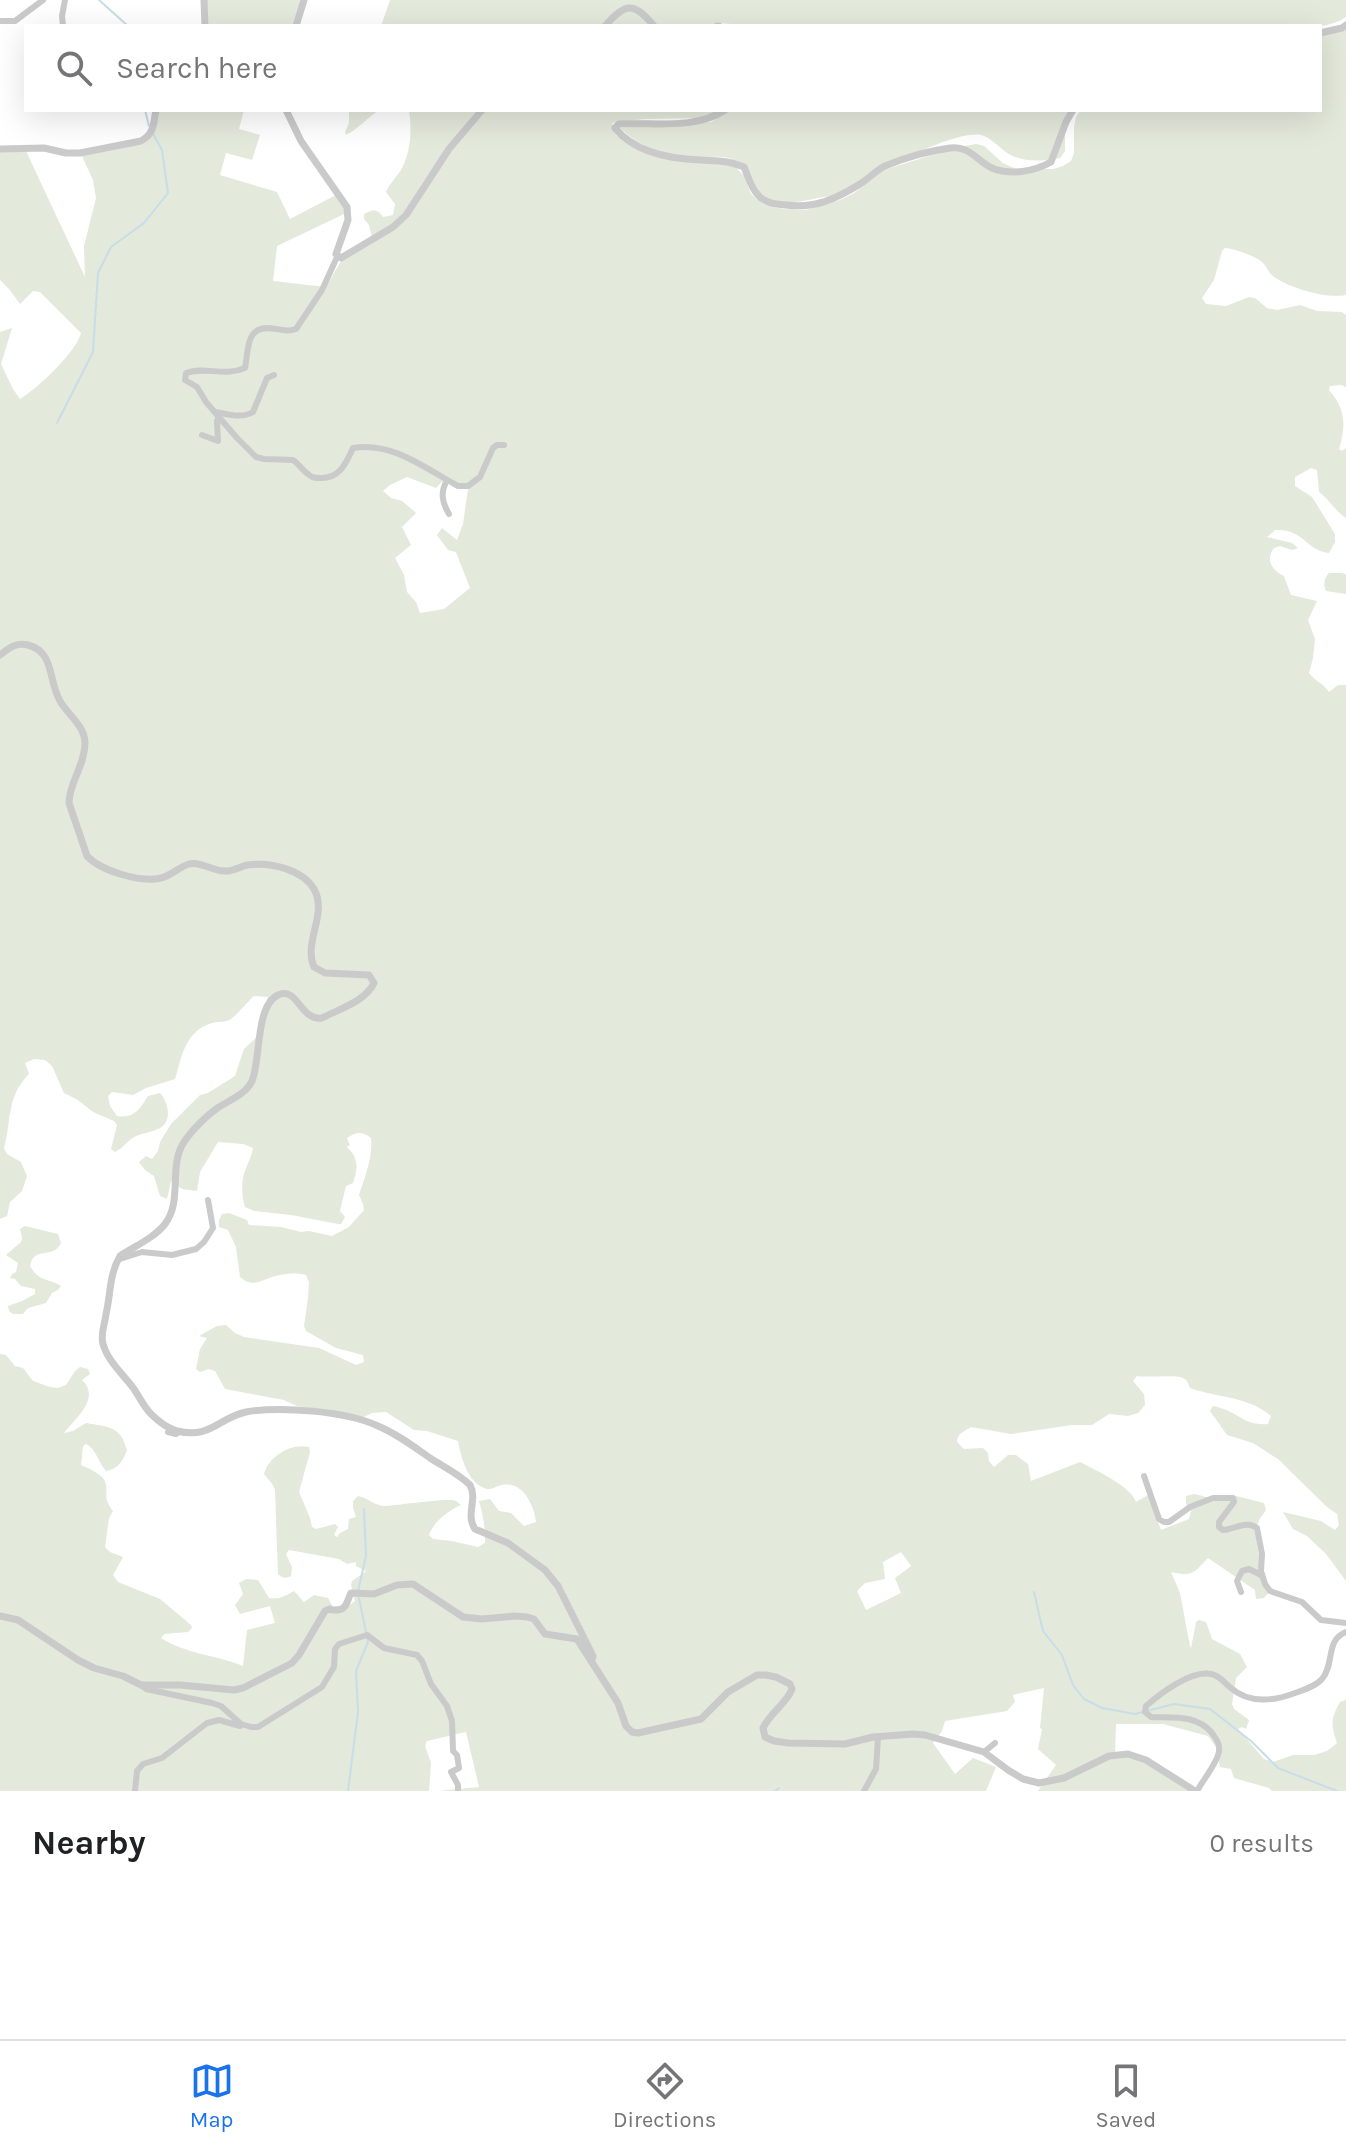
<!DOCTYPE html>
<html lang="en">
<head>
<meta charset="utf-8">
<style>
  body { margin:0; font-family:Karla,sans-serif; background:#f6f6f6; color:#202124 }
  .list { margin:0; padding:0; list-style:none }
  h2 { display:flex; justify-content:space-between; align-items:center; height:104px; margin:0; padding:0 32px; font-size:34px }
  h2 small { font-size:26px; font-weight:400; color:#757577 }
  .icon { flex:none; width:44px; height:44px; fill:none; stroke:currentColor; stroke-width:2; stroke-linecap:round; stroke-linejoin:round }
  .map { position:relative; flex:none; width:1346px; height:1791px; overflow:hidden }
  .search { position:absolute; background:#fff; box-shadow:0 8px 32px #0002; left:24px; right:24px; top:24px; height:88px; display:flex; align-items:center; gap:20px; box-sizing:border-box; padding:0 28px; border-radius:0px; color:#757577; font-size:30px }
  .sheet { height:248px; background:#fff }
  nav { display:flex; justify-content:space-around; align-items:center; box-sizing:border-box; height:112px; border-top:2px solid #e0e0e0; background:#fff; font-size:22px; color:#757577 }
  nav a { display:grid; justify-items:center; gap:4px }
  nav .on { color:#1a73e8 }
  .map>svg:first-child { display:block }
  .green { fill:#e3e9db; fill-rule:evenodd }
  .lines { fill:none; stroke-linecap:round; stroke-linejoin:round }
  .stream { stroke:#c8dde8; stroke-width:2 }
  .minor { stroke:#cacaca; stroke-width:6 }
  .tertiary { stroke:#cacaca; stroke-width:7 }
</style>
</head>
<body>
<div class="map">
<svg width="1346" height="1791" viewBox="0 0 1346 1791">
  <rect width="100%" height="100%" fill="#fff"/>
  <g class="green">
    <path d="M 201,0 L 300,0 L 300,9 L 292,26 L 204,26 Z"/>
    <path d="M 390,0 L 1346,0 L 1346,17 C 1324,33 1275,26 1249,24 L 1242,26 L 760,26 L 718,23 L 703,26 L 658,26 C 633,0 627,0 603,26 L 381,26 Z"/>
    <path d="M 631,9 L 639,13 L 651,26 L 608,26 L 621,12 Z"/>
    <path d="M 1346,28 L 1346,295 C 1326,299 1289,288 1273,276 C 1268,272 1266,265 1261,261 C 1254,256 1233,248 1225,248 L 1222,251 L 1214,280 L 1202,298 L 1206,304 L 1226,306 L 1249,297 L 1255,298 L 1267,308 L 1277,310 L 1300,305 L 1317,311 L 1342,312 L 1346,315 L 1346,387 L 1341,385 L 1330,386 L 1329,390 C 1346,410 1346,425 1339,449 L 1342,451 L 1346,448 L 1346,518 C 1335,511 1330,500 1319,492 L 1317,470 L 1311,468 L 1295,477 L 1295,486 L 1312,497 L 1335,534 L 1335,542 L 1329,553 C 1305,550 1305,529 1275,530 L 1267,537 L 1292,543 L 1298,548 L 1292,550 L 1280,546 L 1274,548 C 1265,559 1272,571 1284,576 L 1291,595 L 1317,601 L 1308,620 L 1315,639 L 1313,658 L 1309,673 C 1315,681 1324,684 1329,692 L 1338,685 L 1346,685 L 1346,1581 L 1326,1554 L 1307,1536 L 1293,1529 L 1283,1512 L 1321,1521 L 1335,1530 L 1339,1525 L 1337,1514 L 1327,1507 L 1278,1459 L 1253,1443 L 1227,1435 L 1210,1411 L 1213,1406 C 1239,1411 1242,1426 1268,1424 L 1271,1416 C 1248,1396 1218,1398 1190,1388 C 1188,1384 1188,1380 1183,1378 C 1178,1374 1147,1378 1137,1376 L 1133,1381 L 1144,1394 L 1145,1405 L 1138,1413 L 1128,1416 L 1109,1414 L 1092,1425 L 1072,1425 L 1011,1434 L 971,1427 C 965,1431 957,1433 957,1442 L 964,1449 L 983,1448 L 988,1453 L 989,1461 L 994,1467 L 1008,1455 L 1016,1455 L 1028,1464 L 1031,1481 L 1080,1462 C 1095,1470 1131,1486 1136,1502 L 1148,1495 L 1161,1530 L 1189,1519 L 1191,1511 L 1186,1504 L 1186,1496 L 1195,1494 L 1217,1500 L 1236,1496 L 1264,1503 L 1266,1510 C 1264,1514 1260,1517 1259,1521 C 1251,1537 1264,1576 1270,1591 L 1264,1598 L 1256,1599 L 1255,1590 L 1208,1558 C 1193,1573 1194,1577 1171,1572 L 1180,1593 L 1190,1646 L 1191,1648 L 1196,1622 L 1199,1620 L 1206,1622 L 1212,1639 L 1240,1654 L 1247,1667 L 1236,1678 L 1232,1704 L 1234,1709 L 1249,1720 L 1246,1729 L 1242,1727 L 1238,1729 L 1264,1759 L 1273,1762 L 1293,1755 L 1314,1755 L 1327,1751 L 1337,1743 C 1331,1725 1330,1720 1340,1702 L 1346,1700 L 1346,1791 L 1272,1791 L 1269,1788 L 1234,1778 L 1231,1769 L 1220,1767 L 1216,1747 L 1208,1736 L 1163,1724 L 1116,1724 L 1115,1753 L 1143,1760 L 1192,1791 L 1038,1791 L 1056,1765 L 1038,1749 L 1042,1729 L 1040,1728 L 1044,1688 L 1013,1695 L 1015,1702 L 1007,1711 L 945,1721 L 942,1731 L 933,1743 L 955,1774 L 973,1758 L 996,1767 L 986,1791 L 438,1791 L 479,1787 L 466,1732 L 427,1741 L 425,1746 L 431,1763 L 429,1791 L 0,1791 L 0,1354 L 6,1355 L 15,1366 L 23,1368 L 33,1381 L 50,1387 L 58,1388 L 66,1385 L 75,1371 L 80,1367 L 88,1369 L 90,1374 L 82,1380 C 101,1398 76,1418 64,1433 L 73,1431 L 86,1423 C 97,1425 115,1426 121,1436 C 124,1440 125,1446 127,1450 C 123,1461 118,1469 106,1471 C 98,1462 97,1450 86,1444 L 83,1446 L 81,1465 C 124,1483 95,1490 113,1511 L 109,1518 L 105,1547 L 110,1552 L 123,1557 L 113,1575 L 118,1582 L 160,1599 L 191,1625 L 192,1628 L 188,1632 L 164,1634 L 161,1638 C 185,1654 217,1655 243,1666 L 247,1630 L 275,1623 L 270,1606 L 240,1614 L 235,1605 L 243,1594 L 239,1583 L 246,1579 L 258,1580 L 269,1598 C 279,1600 285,1596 294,1591 L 304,1602 L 314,1595 L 328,1598 L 333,1607 L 348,1606 L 355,1601 L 351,1585 L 352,1581 L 366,1571 L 356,1566 L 356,1562 L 347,1564 L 339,1559 L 289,1550 L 286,1554 L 292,1567 L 291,1576 C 285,1579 282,1578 278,1574 L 275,1490 L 273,1485 L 264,1474 C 269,1456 291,1443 309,1447 L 310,1452 L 299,1492 L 310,1518 L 312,1527 L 316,1529 L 335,1524 L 338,1527 L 334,1535 L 337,1537 L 340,1533 L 348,1529 L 349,1519 L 356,1517 L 353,1508 L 353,1501 L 358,1496 C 368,1498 374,1505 383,1506 C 396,1506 449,1497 456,1501 C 458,1502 459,1504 461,1505 C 448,1511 434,1521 429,1535 L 433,1539 L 452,1541 L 478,1547 L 485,1543 C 486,1530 483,1515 479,1501 L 490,1499 L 499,1511 L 511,1513 L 524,1526 L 536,1522 C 534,1505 523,1481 502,1485 C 495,1486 492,1491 484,1488 C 467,1481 461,1457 458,1441 L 427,1431 L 414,1430 L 386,1412 L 372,1413 L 362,1418 L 345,1413 L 297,1406 L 284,1400 L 225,1389 L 215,1371 L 209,1369 L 200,1372 L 196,1369 L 200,1349 L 207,1338 L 199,1336 L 217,1326 L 226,1325 L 235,1333 L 244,1337 L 319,1348 L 356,1365 L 364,1362 L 363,1355 L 336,1348 L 306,1331 L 304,1326 L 308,1298 L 309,1282 L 306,1275 C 296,1272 282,1274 272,1277 C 258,1282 252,1287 240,1277 L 236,1247 L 228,1230 L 219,1227 L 219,1220 L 222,1214 L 229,1213 L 247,1220 L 249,1225 L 281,1227 L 301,1232 L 309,1231 L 332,1236 L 349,1227 L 364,1210 L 363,1204 L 359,1195 C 365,1177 373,1157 371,1138 C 361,1131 357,1132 347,1138 L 350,1145 L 347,1147 C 359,1158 358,1169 353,1183 L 346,1186 L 340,1211 L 345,1217 L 341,1224 L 338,1224 L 291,1215 L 254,1211 L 245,1207 C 242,1197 241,1184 244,1174 C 247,1164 251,1159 253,1148 L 243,1144 L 218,1142 L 200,1172 L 197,1191 L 182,1189 L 171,1181 L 167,1199 L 160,1196 L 154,1176 L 145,1170 L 139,1162 L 146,1156 L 152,1159 L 158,1151 L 160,1142 L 171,1124 L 200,1095 L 208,1093 L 235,1076 L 244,1049 L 258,1036 L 268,997 L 254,996 C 246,1003 239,1013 231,1019 C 225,1023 218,1021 212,1023 C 185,1031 182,1056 175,1079 L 146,1088 L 133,1095 L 112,1092 L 108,1096 L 110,1106 L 117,1116 C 134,1119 140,1109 148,1096 L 160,1093 C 168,1102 173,1120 160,1128 C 153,1132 143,1133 136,1136 C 127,1140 124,1148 115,1152 L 111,1149 L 117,1125 L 114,1121 L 93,1112 L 78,1100 L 64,1093 L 52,1066 L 45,1060 L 34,1059 L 25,1063 L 29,1074 C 6,1097 12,1120 4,1148 L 7,1154 L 21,1162 L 27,1176 L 22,1191 L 10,1202 L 7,1216 L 0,1219 L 0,332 L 12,328 L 1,364 L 13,389 L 20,399 C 36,390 77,351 81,333 L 40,292 L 33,291 L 20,304 L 9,289 L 0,280 L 0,152 L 26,151 L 85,277 L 84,246 L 96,198 L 93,180 L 81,154 L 143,142 L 156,110 L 244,110 L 239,129 L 260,135 L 252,160 L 226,153 L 220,175 L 277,192 L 290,219 L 336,195 L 344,206 L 344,214 L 277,246 L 273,281 L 326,287 L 341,261 L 395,228 L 455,146 L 485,110 L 719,110 L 703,118 L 644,119 L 612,123 L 616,135 L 641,151 L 733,164 L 744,176 L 751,194 L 763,204 L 783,209 L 806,210 L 840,200 L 854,193 L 884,170 L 954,148 L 976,144 L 984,146 L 1003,163 L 1016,169 L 1053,169 L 1063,166 L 1071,161 L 1074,153 L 1074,127 L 1076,117 L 1081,110 L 1320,110 L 1320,35 ZM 407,477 L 436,488 L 446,477 L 468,489 L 463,524 L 457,540 L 442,528 L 437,535 L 448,550 L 456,552 L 470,588 L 444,609 L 420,613 L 416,602 L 407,592 L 404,575 L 395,558 L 411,545 L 402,527 L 416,513 L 402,501 L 391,498 L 383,491 L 390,485 ZM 901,1552 L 911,1566 L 895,1578 L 901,1593 L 866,1610 L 857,1591 L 865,1583 L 885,1579 L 883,1562 Z"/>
    <path d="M 349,110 L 379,110 C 368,117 357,130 346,135 L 345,132 L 349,123 Z"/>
    <path d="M 409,110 L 477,110 L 431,170 L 404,212 L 392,224 L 372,237 L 369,225 L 364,219 L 364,214 L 373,210 L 379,212 L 383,217 L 393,215 L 395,204 L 386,192 C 390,183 396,178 401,170 C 411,153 412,129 409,110 Z"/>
    <path d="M 731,110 L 1070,110 L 1065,126 L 1065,151 L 1060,158 C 1039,162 1018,163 1002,149 C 996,144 989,137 981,135 C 951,129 862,181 833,196 C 812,197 796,207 772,200 C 752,194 750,170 735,161 C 727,155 714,157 705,157 C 669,157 646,152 620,128 L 711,122 Z"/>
    <path d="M 1329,573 L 1341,573 L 1346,574 L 1346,594 L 1326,591 C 1323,586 1324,578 1329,573 Z"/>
    <path d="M 25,1226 L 58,1234 L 61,1243 C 53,1260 34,1245 30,1266 C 39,1282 48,1278 61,1286 L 58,1290 L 52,1293 L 46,1303 L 28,1308 L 23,1314 L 13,1314 L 9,1311 L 8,1306 L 22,1301 L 35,1294 L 35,1289 L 21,1286 L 15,1279 L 10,1278 L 12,1274 L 16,1272 L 18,1263 L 6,1255 L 21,1242 L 22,1238 L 20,1229 Z"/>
  </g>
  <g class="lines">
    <g class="stream">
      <path d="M 99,0 L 128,26"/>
      <path d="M 145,110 L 149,126"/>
      <path d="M 57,423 L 93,352 L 98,273 L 111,247 L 144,223 L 168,193 L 162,150 L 152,132"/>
      <path d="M 358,1591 L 366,1556 L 364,1509"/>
      <path d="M 1034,1592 L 1043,1631 L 1062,1655 L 1073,1685 L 1084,1699 L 1102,1708 L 1135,1714 L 1174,1704 L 1210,1709 L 1251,1741 L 1278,1768 L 1337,1791"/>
      <path d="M 348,1791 L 358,1712 L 356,1671 L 368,1642 L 359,1598"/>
      <path d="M 775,1791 L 779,1788"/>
    </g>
    <g class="minor">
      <path d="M 0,21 L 15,21 L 43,0"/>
      <path d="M 63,26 L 62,16 L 65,0"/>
      <path d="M 337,257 L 322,290 L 296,329 C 287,332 285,330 276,329 C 245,323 249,348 245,368 C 224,377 205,366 186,373 L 185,380 L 197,387 L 206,402 L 237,438 L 256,457 L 264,459 L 293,460 C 299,464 302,470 308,474 C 312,478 315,478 321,478 C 340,478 346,463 353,448 C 392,441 426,469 458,486 L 468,486 L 480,477 L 493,448 L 497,445 L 504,445"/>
      <path d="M 215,412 C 228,414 241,419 253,412 L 267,378 L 274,375"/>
      <path d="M 202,435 L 218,441 L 217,421 L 219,416"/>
      <path d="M 447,480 C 440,493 442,502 449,514"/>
      <path d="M 120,1259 L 142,1252 L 172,1255 L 196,1249 L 204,1242 L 213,1228 L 208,1200"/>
      <path d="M 168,1432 L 176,1434 L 180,1431"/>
      <path d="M 1144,1476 L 1159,1519 L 1164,1522 L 1169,1522 L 1190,1507 L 1213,1498 L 1233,1498 L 1234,1502 L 1219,1522 L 1219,1527 L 1223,1530 C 1235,1529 1247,1520 1257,1528 L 1262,1554 L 1261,1571 L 1265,1584 L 1270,1591 L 1302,1602 L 1321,1620 L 1346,1623"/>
      <path d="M 1241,1592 L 1237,1581 L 1242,1571 L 1249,1569 L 1261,1575"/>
      <path d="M 141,1685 L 146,1689 L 212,1703 L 221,1706 L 241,1724 L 251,1727 L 258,1727 L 322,1687 L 334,1667 L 335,1649 L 339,1644 L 367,1635 L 384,1648 L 417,1655 L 422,1661 L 431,1684 L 447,1706 L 452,1721 L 453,1751 L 457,1755 L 459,1768 L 451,1772 L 458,1785 L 458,1791"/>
      <path d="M 984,1752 L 995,1743"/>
      <path d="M 135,1791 L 137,1771 L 143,1764 L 162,1758 L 207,1723 L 219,1720 L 240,1726"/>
      <path d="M 864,1791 L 876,1769 L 878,1737"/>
      <path d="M 1197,1791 C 1203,1780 1218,1762 1219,1751 C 1220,1743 1216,1739 1212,1733 C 1196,1714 1173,1718 1151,1717 L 1145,1712 L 1146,1706 C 1161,1693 1191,1670 1211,1674 C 1221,1676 1224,1683 1231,1688 C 1249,1704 1275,1701 1295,1693 C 1304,1690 1316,1686 1322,1679 C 1335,1664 1325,1640 1346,1632"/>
    </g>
    <g class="tertiary">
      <path d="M 204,0 L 205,26"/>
      <path d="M 296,26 L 304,0"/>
      <path d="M 605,26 C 626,2 634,2 654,26"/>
      <path d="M 717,26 L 719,26"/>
      <path d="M 1320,33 L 1342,28 L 1346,25"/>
      <path d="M 286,110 L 301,141 L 347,207 L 348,220 L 336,254 L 341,258 L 393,227 L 406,215 L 449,149 L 482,110"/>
      <path d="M 725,110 C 695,130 654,122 619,124 L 615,128 C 635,153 671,159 701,160 C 719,161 727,160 744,167 C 748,176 751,188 758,195 C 764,203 776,204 786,205 C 814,209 836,199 860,184 C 869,179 876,170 885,166 C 904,158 928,151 950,148 C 969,145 977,161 992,168 C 1011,176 1035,171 1051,162 L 1066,122 L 1073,110"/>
      <path d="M 0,149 L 44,148 L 66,153 L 80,153 L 141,141 C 155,133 153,124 156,110"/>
      <path d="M 0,655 C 9,648 16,642 28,645 C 55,652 48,681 60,701 C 68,715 85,726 85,743 C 85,765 69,783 69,803 L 87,856 C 101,871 141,883 161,878 C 171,876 179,867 189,864 C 200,861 213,871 224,871 C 233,872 240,866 248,865 C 270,862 302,869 314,889 C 328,914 303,942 314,967 L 325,973 L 369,975 L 374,983 C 366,1001 339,1009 322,1018 C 300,1021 298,986 278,995 C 255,1006 261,1060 252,1081 C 246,1094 230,1100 219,1107 C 207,1115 192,1130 184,1142 C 168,1166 183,1201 165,1224 C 154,1238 135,1246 120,1256 C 109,1275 111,1293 106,1314 C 105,1324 100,1334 103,1344 C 108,1362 124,1375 134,1389 C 140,1398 144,1407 151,1414 C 159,1422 167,1428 177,1431 C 211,1439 218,1418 246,1412 C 280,1406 346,1411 378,1426 C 397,1434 413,1446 430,1458 C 444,1467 459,1474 470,1485 C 478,1500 465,1514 475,1529 L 508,1543 L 545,1570 L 558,1586 L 593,1656 L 592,1660"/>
      <path d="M 0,1616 L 18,1620 L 78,1660 L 94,1668 L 123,1676 L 141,1685 L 180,1685 L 234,1690 L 243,1688 L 292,1663 L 299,1655 L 325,1611 C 335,1607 325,1610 335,1610 C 347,1611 347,1600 351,1593 L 374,1594 L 397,1585 L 413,1584 L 463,1617 L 482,1619 L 515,1616 L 527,1617 L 534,1619 L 545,1634 L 577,1639 L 618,1703 L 626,1726 L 632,1732 L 638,1733 L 701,1719 L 728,1692 L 757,1675 L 766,1675 L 776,1677 L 790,1684 L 792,1689 C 787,1703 770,1713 763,1728 L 765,1737 L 774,1741 L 788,1743 L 845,1744 L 873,1737 L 913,1734 L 925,1735 L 984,1752 L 1008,1770 L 1023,1779 L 1039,1783 L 1064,1778 L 1109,1756 L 1128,1754 L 1146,1760 L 1195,1791"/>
    </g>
  </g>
</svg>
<div class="search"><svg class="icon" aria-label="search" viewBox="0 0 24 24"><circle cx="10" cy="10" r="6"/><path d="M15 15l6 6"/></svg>Search here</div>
</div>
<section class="sheet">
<h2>Nearby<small>0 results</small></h2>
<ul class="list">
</ul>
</section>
<nav>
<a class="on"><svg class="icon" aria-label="map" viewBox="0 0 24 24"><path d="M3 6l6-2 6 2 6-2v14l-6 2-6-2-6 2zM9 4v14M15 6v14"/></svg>Map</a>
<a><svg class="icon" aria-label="directions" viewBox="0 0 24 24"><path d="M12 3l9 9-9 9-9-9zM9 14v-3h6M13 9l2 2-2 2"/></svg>Directions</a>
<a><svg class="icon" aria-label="saved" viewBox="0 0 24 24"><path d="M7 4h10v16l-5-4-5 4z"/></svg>Saved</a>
</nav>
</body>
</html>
